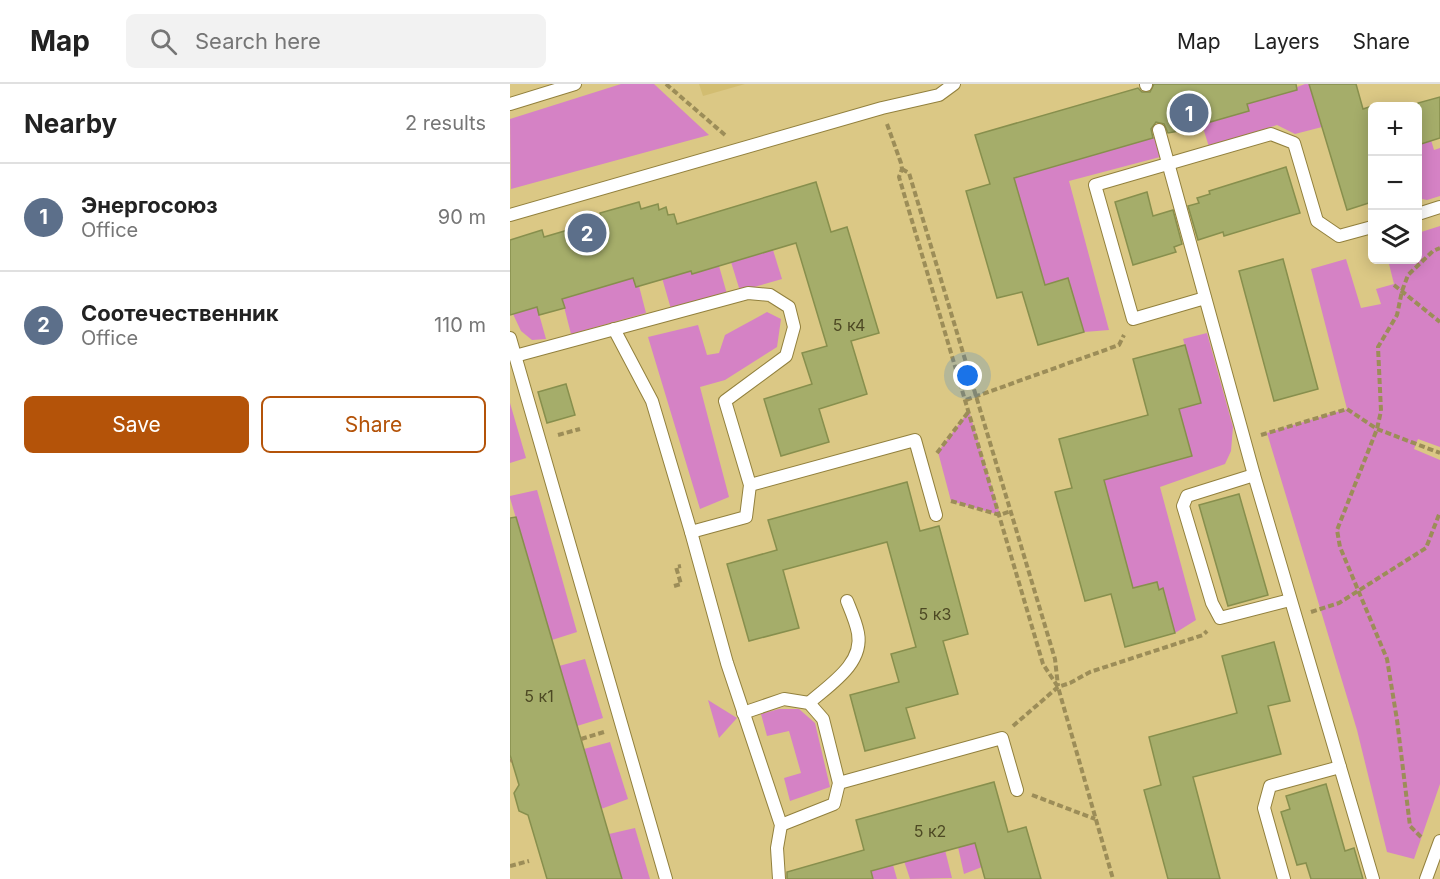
<!DOCTYPE html>
<html lang="en">
<head>
<meta charset="utf-8">
<style>
  body { margin:0; font-family:Inter,sans-serif; background:#f2f2f2; color:#222 }
  .controls { position:absolute; right:18px; top:18px; display:grid; overflow:hidden; border-radius:9px; box-shadow:0 3px 15px #0003 }
  .controls button { width:54px; height:54px; display:grid; place-items:center; padding:0; border:0; border-bottom:2px solid #e0e0e0; background:#fff; color:#222; font:30px sans-serif }
  .you { position:absolute; left:458px; top:292px; width:21px; height:21px; margin:-15px; border:4px solid #fff; border-radius:50%; background:#1a73e8; box-shadow:0 0 0 9px #1a73e833 }
  .badge { display:grid; place-items:center; width:39px; height:39px; border-radius:50%; background:#b45309; color:#fff; font-size:20px; font-weight:700 }
  .pin { position:absolute; translate:-50% -50%; border:3px solid #fff; box-shadow:0 2px 6px #0006 }
  .list { margin:0; padding:0; list-style:none }
  h2 { display:flex; justify-content:space-between; align-items:center; height:78px; margin:0; padding:0 24px; font-size:26px }
  h2 small { font-size:20px; font-weight:400; color:#767676 }
  .list li { display:grid; grid-template-columns:39px 1fr auto; gap:18px; align-items:center; box-sizing:border-box; height:108px; padding:0 24px; border-top:2px solid #e0e0e0 }
  .list b { display:block; font-size:22px; white-space:nowrap }
  .list p { margin:0; font-size:20px; white-space:nowrap; color:#767676 }
  .list em { font-size:20px; font-style:normal; color:#767676 }
  .actions { display:flex; gap:12px; padding:18px 24px }
  .actions a { flex:1; padding:14px 0; border:2px solid #b45309; border-radius:9px; text-align:center; font-size:21px; color:#b45309 }
  .actions .main { background:#b45309; color:#fff }
  .icon { flex:none; width:33px; height:33px; fill:none; stroke:currentColor; stroke-width:2; stroke-linecap:round; stroke-linejoin:round }
  .map { position:relative; flex:none; width:930px; height:795px; overflow:hidden }
  header { display:flex; align-items:center; gap:36px; box-sizing:border-box; height:84px; padding:0 30px; background:#fff; border-bottom:2px solid #e0e0e0 }
  header strong { font-size:28px }
  nav { display:flex; gap:33px; margin-inline-start:auto; font-size:21px }
  .search { width:420px; height:54px; background:#f2f2f2; display:flex; align-items:center; gap:15px; box-sizing:border-box; padding:0 21px; border-radius:9px; color:#767676; font-size:22px }
  main { display:flex }
  aside { flex:1; background:#fff }
  .map>svg:first-child { display:block }
  .built { fill:#d2bd71 }
  .green { fill:#d582c5 }
  .building { fill:#a5ad6a; stroke:#878f4d; stroke-width:1.5 }
  .lines { fill:none; stroke-linecap:round; stroke-linejoin:round }
  .lane-casing { stroke:#92803d; stroke-width:14 }
  .path { stroke:#9c8d58; stroke-width:4; stroke-dasharray:6 3; stroke-linecap:butt }
  .lane { stroke:#fff; stroke-width:12 }
  .labels { text-anchor:middle; dominant-baseline:central; stroke-width:4.5; stroke-linejoin:round; paint-order:stroke }
  .number-label { font-size:16px; fill:#4d4924 }
</style>
</head>
<body>
<header>
<strong>Map</strong>
<div class="search"><svg class="icon" aria-label="search" viewBox="0 0 24 24"><circle cx="10" cy="10" r="6"/><path d="M15 15l6 6"/></svg>Search here</div>
<nav><a>Map</a><a>Layers</a><a>Share</a></nav>
</header>
<main>
<aside>
<h2>Nearby<small>2 results</small></h2>
<ul class="list">
<li><span class="badge" style="background:#5c6f8a">1</span><div><b>Энергосоюз</b><p>Office</p></div><em>90 m</em></li>
<li><span class="badge" style="background:#5c6f8a">2</span><div><b>Соотечественник</b><p>Office</p></div><em>110 m</em></li>
</ul>
<div class="actions"><a class="main">Save</a><a>Share</a></div>
</aside>
<div class="map">
<svg width="930" height="795" viewBox="0 0 930 795">
  <rect width="100%" height="100%" fill="#dbc885"/>
  <path class="built" d="M 189,0 L 235,0 L 193,12 Z"/>
  <g class="green">
    <path d="M 111,0 L 144,0 L 199,51 L 1,105 L 0,35 Z"/>
    <path d="M 795,0 L 803,0 L 804,18 L 812,43 L 785,50 L 767,41 L 699,63 L 690,34 L 739,27 L 737,20 L 764,12 Z"/>
    <path d="M 644,53 L 650,73 L 559,97 L 599,246 L 574,248 L 558,194 L 535,201 L 504,94 Z"/>
    <path d="M 921,56 L 924,66 L 930,64 L 930,112 L 917,116 L 908,114 L 908,61 Z"/>
    <path d="M 930,142 L 930,363 L 908,355 L 904,365 L 930,376 L 930,700 L 904,775 L 877,768 L 847,646 L 757,349 L 837,325 L 801,185 L 836,175 L 851,224 L 871,220 L 866,205 L 884,200 L 878,176 L 908,176 L 908,149 Z"/>
    <path d="M 263,166 L 272,195 L 230,207 L 221,178 Z"/>
    <path d="M 177,172 L 182,190 L 209,182 L 217,210 L 161,225 L 150,187 Z"/>
    <path d="M 123,194 L 126,203 L 129,202 L 136,229 L 61,250 L 52,215 Z"/>
    <path d="M 27,223 L 36,255 L 22,256 L 11,247 L 3,230 Z"/>
    <path d="M 257,228 L 271,235 L 267,263 L 215,296 L 190,303 L 219,413 L 190,425 L 138,253 L 188,241 L 197,271 L 209,269 L 215,251 Z"/>
    <path d="M 697,249 L 723,343 L 721,367 L 715,380 L 650,403 L 686,536 L 665,549 L 653,505 L 649,506 L 646,498 L 623,504 L 594,396 L 682,372 L 678,358 L 664,326 L 691,319 L 673,255 Z"/>
    <path d="M 0,319 L 16,374 L 0,379 Z"/>
    <path d="M 459,327 L 490,431 L 441,417 L 428,368 Z"/>
    <path d="M 27,406 L 67,548 L 42,556 L 0,414 L 0,412 Z"/>
    <path d="M 75,575 L 93,634 L 67,642 L 49,582 Z"/>
    <path d="M 198,616 L 227,634 L 209,654 Z"/>
    <path d="M 269,625 L 289,625 L 305,639 L 320,703 L 280,717 L 274,694 L 291,689 L 279,647 L 257,652 L 251,630 Z"/>
    <path d="M 100,658 L 118,715 L 91,725 L 74,665 Z"/>
    <path d="M 125,744 L 140,795 L 112,795 L 99,750 Z"/>
    <path d="M 465,758 L 472,783 L 454,790 L 448,763 Z"/>
    <path d="M 435,766 L 442,794 L 400,795 L 394,777 Z"/>
    <path d="M 383,781 L 387,795 L 363,795 L 361,787 Z"/>
  </g>
  <g class="building">
    <path d="M 644,0 L 786,0 L 787,6 L 737,20 L 739,27 L 669,47 L 658,49 L 654,40 L 646,38 L 641,45 L 643,54 L 504,94 L 535,201 L 558,194 L 574,248 L 528,261 L 512,208 L 487,214 L 456,107 L 480,100 L 465,51 L 628,4 L 632,8 L 640,8 Z"/>
    <path d="M 799,0 L 846,0 L 853,25 L 862,22 L 862,118 L 837,126 Z"/>
    <path d="M 930,13 L 930,54 L 908,61 L 908,19 Z"/>
    <path d="M 776,83 L 790,129 L 714,152 L 713,148 L 688,156 L 678,122 L 689,119 L 687,114 L 700,110 L 699,107 Z"/>
    <path d="M 306,98 L 321,148 L 337,143 L 369,249 L 341,257 L 357,310 L 309,325 L 319,358 L 271,372 L 254,315 L 302,300 L 292,269 L 317,262 L 286,159 L 182,190 L 181,187 L 126,203 L 123,194 L 52,215 L 55,224 L 29,231 L 27,223 L 0,231 L 0,156 L 32,146 L 34,153 L 92,136 L 90,129 L 129,118 L 131,125 L 148,120 L 149,126 L 156,123 L 158,131 L 164,130 L 167,140 Z"/>
    <path d="M 637,108 L 643,132 L 663,126 L 672,160 L 664,163 L 666,168 L 623,181 L 605,118 Z"/>
    <path d="M 773,175 L 808,305 L 764,317 L 729,187 Z"/>
    <path d="M 675,261 L 691,319 L 669,325 L 682,372 L 594,396 L 623,504 L 647,498 L 649,506 L 653,504 L 665,549 L 615,563 L 601,510 L 575,517 L 545,408 L 562,404 L 549,355 L 638,331 L 623,275 Z"/>
    <path d="M 56,300 L 65,331 L 37,339 L 28,308 Z"/>
    <path d="M 397,398 L 410,447 L 429,442 L 458,550 L 433,557 L 448,610 L 396,624 L 405,654 L 355,667 L 340,611 L 389,598 L 381,570 L 406,563 L 377,458 L 273,486 L 289,544 L 239,557 L 217,480 L 267,466 L 258,436 Z"/>
    <path d="M 729,410 L 758,511 L 718,522 L 689,421 Z"/>
    <path d="M 6,433 L 71,655 L 112,795 L 37,795 L 18,731 L 9,727 L 4,709 L 9,701 L 0,671 L 0,434 Z"/>
    <path d="M 764,558 L 780,617 L 758,622 L 771,670 L 683,693 L 710,795 L 658,795 L 634,706 L 651,701 L 639,653 L 727,629 L 712,572 Z"/>
    <path d="M 484,698 L 498,748 L 516,743 L 531,795 L 475,795 L 465,759 L 361,787 L 363,795 L 277,795 L 277,788 L 354,766 L 346,736 Z"/>
    <path d="M 816,700 L 835,767 L 844,764 L 853,795 L 801,795 L 796,779 L 787,781 L 771,728 L 780,725 L 776,712 Z"/>
  </g>
  <g class="lines">
    <defs>
      <g id="lane">
        <path d="M 636,0 L 636,1"/>
        <path d="M 0,20 L 65,0"/>
        <path d="M 649,46 L 744,391 L 863,795"/>
        <path d="M 908,130 L 930,123"/>
        <path d="M 0,131 L 372,24 L 429,11 L 444,0"/>
        <path d="M 695,214 L 623,235 L 585,101 L 761,50 L 784,59 L 807,137 L 829,152 L 862,143"/>
        <path d="M 104,245 L 142,317 L 181,448 L 217,579 L 271,741 L 267,764 L 269,795"/>
        <path d="M 0,254 L 156,795"/>
        <path d="M 5,272 L 238,209 L 260,211 L 279,223 L 284,243 L 276,272 L 215,317 L 240,401 L 236,433 L 181,448"/>
        <path d="M 744,391 L 677,412 L 673,422 L 702,519 L 710,534 L 780,516"/>
        <path d="M 240,401 L 405,356 L 426,431"/>
        <path d="M 299,619 C 319,601 354,580 348,549 C 346,538 341,527 337,517"/>
        <path d="M 233,629 L 274,615 L 299,619 L 313,635 L 329,699 L 324,720 L 271,741"/>
        <path d="M 329,699 L 492,654 L 507,706"/>
        <path d="M 774,795 L 754,724 L 760,702 L 830,683"/>
        <path d="M 916,795 L 930,757"/>
      </g>
    </defs>
    <use href="#lane" class="lane-casing"/>
    <g class="path">
      <path d="M 156,0 L 215,51"/>
      <path d="M 377,40 L 391,79 L 392,85 L 389,93 L 533,580 L 548,603 L 603,795"/>
      <path d="M 392,85 L 399,89 L 545,575 L 548,602"/>
      <path d="M 884,201 L 930,238"/>
      <path d="M 456,316 L 609,261 L 614,251"/>
      <path d="M 48,351 L 70,345"/>
      <path d="M 751,351 L 837,325 L 867,345 L 930,369"/>
      <path d="M 427,369 L 459,327"/>
      <path d="M 441,417 L 490,431 L 501,427"/>
      <path d="M 164,502 L 171,500 L 166,483 L 171,482"/>
      <path d="M 801,528 L 829,519 L 916,464 L 930,428"/>
      <path d="M 503,642 L 548,603 L 560,599 L 580,588 L 693,551 L 697,547"/>
      <path d="M 71,655 L 94,648"/>
      <path d="M 0,677 L 2,676"/>
      <path d="M 522,711 L 585,735"/>
      <path d="M 911,753 L 900,742 L 887,636 L 877,575 L 830,463 L 827,446 L 867,345 L 871,327 L 868,263 L 887,231 L 892,207 L 898,191 L 923,167 L 930,164"/>
      <path d="M 0,782 L 19,777"/>
    </g>
    <use href="#lane" class="lane"/>
  </g>
  <g class="labels">
    <g class="number-label">
      <text x="339" y="241">5 к4</text>
      <text x="425" y="530">5 к3</text>
      <text x="29" y="612">5 к1</text>
      <text x="420" y="747">5 к2</text>
    </g>
  </g>
</svg>
<div class="controls">
<button>+</button>
<button>−</button>
<button><svg class="icon" aria-label="layers" viewBox="0 0 24 24"><path d="M12 4l9 5-9 5-9-5zM3 14l9 5 9-5"/></svg></button>
</div>
<div class="you"></div>
<div class="pin badge" style="left:679px;top:29px;background:#5c6f8a">1</div>
<div class="pin badge" style="left:77px;top:149px;background:#5c6f8a">2</div>
</div>
</main>
</body>
</html>
